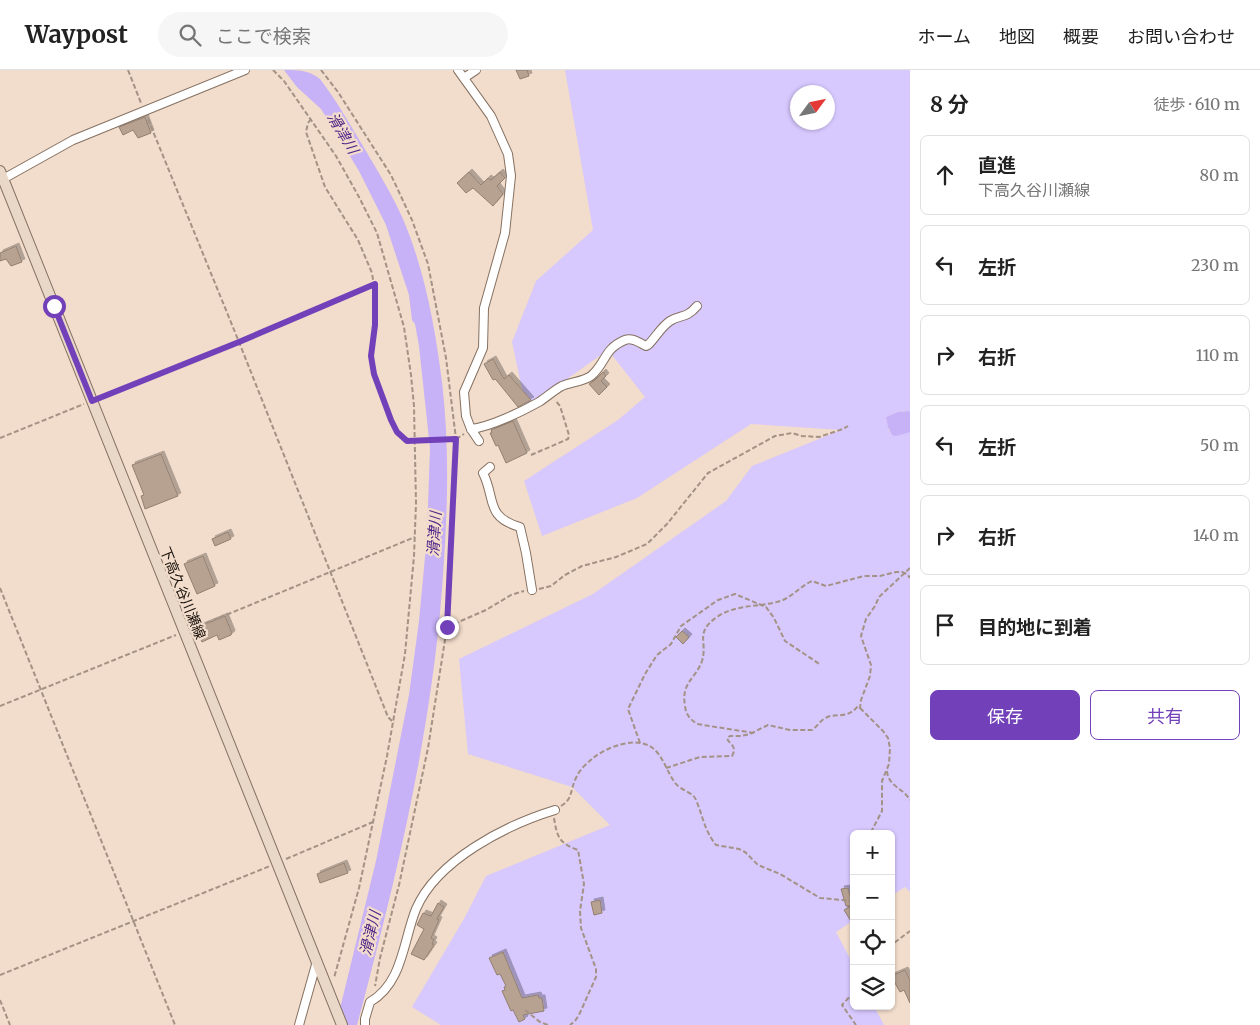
<!DOCTYPE html>
<html lang="ja">
<head>
<meta charset="utf-8">
<style>
  body { margin:0; font-family:Merriweather,"Noto Sans JP",serif; background:#f6f6f6; color:#222 }
  .controls { position:absolute; right:15px; bottom:15px; display:grid; overflow:hidden; border-radius:8px; box-shadow:0 1px 4px #0004 }
  .controls button { width:45px; height:45px; display:grid; place-items:center; padding:0; border:0; border-bottom:1px solid #e0e0e0; background:#fff; color:#222; font:25px sans-serif }
  .compass { position:absolute; left:790px; top:15px; width:45px; height:45px; border-radius:50%; background:#fff; box-shadow:0 1px 4px #0004; rotate:57deg }
  .stop { position:absolute; width:15px; height:15px; margin:-11px; border:4px solid #7241b9; border-radius:50%; background:#fff }
  .stop.end { background:#7241b9; border-color:#fff; box-shadow:0 1px 5px #0008 }
  .list { margin:0; padding:0; list-style:none }
  h2 { display:flex; justify-content:space-between; align-items:center; height:65px; margin:0; padding:0 20px; font-size:21px }
  h2 small { font-size:16px; font-weight:400; color:#767676 }
  .list li { display:grid; grid-template-columns:32px 1fr auto; gap:15px; align-items:center; box-sizing:border-box; height:80px; margin:0 10px 10px; padding:0 10px; border:1px solid #e0e0e0; border-radius:8px }
  .list b { display:block; font-size:19px; white-space:nowrap }
  .list p { margin:0; font-size:16px; white-space:nowrap; color:#767676 }
  .list em { font-size:16px; font-style:normal; color:#767676 }
  .actions { display:flex; gap:10px; padding:15px 20px }
  .actions a { flex:1; padding:11px 0; border:1px solid #7241b9; border-radius:8px; text-align:center; font-size:18px; color:#7241b9 }
  .actions .main { background:#7241b9; color:#fff }
  .icon { flex:none; width:28px; height:28px; fill:none; stroke:currentColor; stroke-width:2; stroke-linecap:round; stroke-linejoin:round }
  .map { position:relative; flex:none; width:910px; height:955px; overflow:hidden }
  header { display:flex; align-items:center; gap:30px; box-sizing:border-box; height:70px; padding:0 25px; background:#fff; border-bottom:1px solid #e0e0e0 }
  header strong { font-size:24px }
  nav { display:flex; gap:28px; margin-inline-start:auto; font-size:18px }
  .search { width:350px; height:45px; background:#f6f6f6; display:flex; align-items:center; gap:12px; box-sizing:border-box; padding:0 18px; border-radius:28px; color:#767676; font-size:19px }
  main { display:flex }
  aside { flex:1; background:#fff }
  .map>svg:first-child { display:block }
  .green { fill:#d7c8fe; fill-rule:evenodd }
  .water { fill:#c7b1f7 }
  .building { fill:#b7a292; stroke:#937f6f; filter:url(#shadow) }
  .lines { fill:none; stroke-linecap:round; stroke-linejoin:round }
  .street-casing { stroke:#857162; stroke-width:10 }
  .secondary-casing { stroke:#857162; stroke-width:12 }
  .path { stroke:#a39285; stroke-width:2; stroke-dasharray:5 2.5; stroke-linecap:butt }
  .street { stroke:#fff; stroke-width:8 }
  .secondary { stroke:#e9d7c8; stroke-width:10 }
  .route { stroke:#7241b9; stroke-width:6 }
  .labels { text-anchor:middle; dominant-baseline:central; stroke-width:4.5; stroke-linejoin:round; paint-order:stroke }
  .street-label { font-size:14px; fill:#150e08; stroke:#f2dccb }
  .water-label { font-size:15px; font-style:italic; fill:#502689; stroke:#f2dccb }
</style>
</head>
<body>
<header>
<strong>Waypost</strong>
<div class="search"><svg class="icon" aria-label="search" viewBox="0 0 24 24"><circle cx="10" cy="10" r="6"/><path d="M15 15l6 6"/></svg>ここで検索</div>
<nav><a>ホーム</a><a>地図</a><a>概要</a><a>お問い合わせ</a></nav>
</header>
<main>
<div class="map">
<svg width="910" height="955" viewBox="0 0 910 955">
  <defs>
    <filter id="shadow"><feDropShadow dx="3" dy="-3" stdDeviation="0" flood-color="#0004"/></filter>
  </defs>
  <rect width="100%" height="100%" fill="#f2dccb"/>
  <path class="green" d="M 565,0 L 910,0 L 910,341 L 898,342 L 886,347 L 889,361 L 910,362 L 910,822 L 905,817 L 891,826 L 891,764 L 854,764 L 854,850 L 836,862 L 854,896 L 854,936 L 874,936 L 884,955 L 441,955 L 412,937 L 465,847 L 486,806 L 610,755 L 572,717 L 468,684 L 459,589 L 593,524 L 726,431 L 752,396 L 841,360 L 751,354 L 637,428 L 542,466 L 524,411 L 618,350 L 645,327 L 608,280 L 526,338 L 512,272 L 536,211 L 593,160 ZM 798,22 L 828,22 L 828,52 L 798,52 Z"/>
  <g class="water">
    <path d="M 284,0 C 300,0 308,0 320,9 C 336,30 349,53 363,76 C 377,100 392,124 403,149 C 425,201 435,257 442,312 C 449,372 448,430 444,490 C 435,649 398,802 357,955 L 336,955 L 376,791 L 409,625 L 419,551 L 427,466 L 430,378 L 419,276 L 415,254 L 412,250 L 409,225 L 386,155 L 359,101 L 328,50 L 321,39 L 297,17 Z"/>
    <path d="M 910,341 L 910,362 L 896,366 L 892,365 L 888,357 L 886,347 L 898,342 Z"/>
  </g>
  <g class="building">
    <path d="M 516,0 L 527,0 L 529,6 L 520,9 Z"/>
    <path d="M 145,47 L 151,63 L 138,68 L 133,60 L 123,65 L 119,57 Z"/>
    <path d="M 469,102 L 481,115 L 488,108 L 491,110 L 500,102 L 505,108 L 497,116 L 503,124 L 493,136 L 473,118 L 466,123 L 457,113 Z"/>
    <path d="M 16,176 L 22,192 L 11,196 L 6,189 L 0,191 L 0,183 Z"/>
    <path d="M 493,289 L 504,309 L 509,305 L 531,330 L 518,337 L 497,311 L 495,309 L 493,310 L 484,294 Z"/>
    <path d="M 603,302 L 606,306 L 601,311 L 607,317 L 599,325 L 589,314 L 595,310 Z"/>
    <path d="M 513,351 L 527,383 L 506,393 L 498,375 L 496,376 L 490,363 L 492,363 L 491,360 Z"/>
    <path d="M 161,384 L 178,426 L 145,439 L 141,426 L 144,425 L 132,395 Z"/>
    <path d="M 228,462 L 231,469 L 215,476 L 212,469 Z"/>
    <path d="M 203,486 L 215,516 L 197,524 L 184,494 Z"/>
    <path d="M 225,546 L 232,563 L 231,565 L 219,570 L 217,565 L 202,572 L 196,558 Z"/>
    <path d="M 682,561 L 689,567 L 683,574 L 676,567 Z"/>
    <path d="M 344,793 L 348,803 L 320,813 L 317,804 Z"/>
    <path d="M 848,818 L 853,835 L 854,835 L 854,856 L 844,840 L 851,836 L 846,836 L 841,819 Z"/>
    <path d="M 600,830 L 602,843 L 594,845 L 591,832 Z"/>
    <path d="M 438,833 L 444,837 L 437,849 L 439,850 L 431,868 L 434,870 L 432,874 L 434,875 L 424,890 L 411,884 L 424,859 L 417,855 L 423,843 L 431,846 Z"/>
    <path d="M 503,882 L 522,928 L 538,925 L 539,928 L 542,928 L 544,941 L 523,945 L 525,949 L 519,952 L 513,940 L 511,941 L 502,921 L 505,920 L 504,917 L 506,916 L 500,904 L 497,905 L 489,888 Z"/>
    <path d="M 905,900 L 910,910 L 910,933 L 904,920 L 900,922 L 891,906 Z"/>
  </g>
  <g class="lines">
    <defs>
      <g id="street">
        <path d="M 458,0 L 491,46 L 508,84 L 511,106 L 505,163 L 484,238 L 483,278 L 464,322 L 466,346 L 471,359 L 479,371"/>
        <path d="M 464,8 L 476,0"/>
        <path d="M 3,109 L 73,70 L 245,0"/>
        <path d="M 471,359 C 490,357 523,341 539,332 C 547,327 554,320 562,316 C 571,312 582,312 591,306 C 606,294 603,279 625,270 C 632,267 640,273 646,276 L 648,275 C 656,267 661,257 670,251 C 681,244 686,249 697,236"/>
        <path d="M 490,397 L 483,403 C 496,429 485,447 520,457 L 526,483 L 532,520"/>
        <path d="M 299,955 L 317,891"/>
        <path d="M 365,955 L 365,949 L 370,932 C 403,913 403,871 416,839 C 437,790 506,755 555,740"/>
      </g>
      <path id="secondary" d="M 0,101 L 342,955"/>
    </defs>
    <use href="#street" class="street-casing"/>
    <use href="#secondary" class="secondary-casing"/>
    <g class="path">
      <path d="M 128,0 L 141,33"/>
      <path d="M 273,0 L 284,11 L 336,86 L 359,127 L 377,163 L 404,257 L 411,305 L 414,336 L 416,433 L 414,486 L 405,584 L 387,686 L 359,818 L 334,908"/>
      <path d="M 321,0 L 338,22 L 391,105 L 412,150 L 428,194 L 446,288 L 456,369 L 447,557 L 428,678 L 399,815 L 380,888 L 375,916"/>
      <path d="M 148,49 L 239,272 L 388,647 L 394,653"/>
      <path d="M 311,49 L 308,53 L 306,62 L 325,117 L 358,170 L 372,203 L 376,228 L 375,255 L 371,286 L 374,304 L 391,350 L 397,362 L 407,371 L 456,369 L 464,364"/>
      <path d="M 100,328 L 239,272 L 375,214"/>
      <path d="M 0,368 L 84,334"/>
      <path d="M 531,385 L 568,369 L 569,365 L 560,336 L 555,330"/>
      <path d="M 0,518 L 175,955"/>
      <path d="M 539,519 L 551,516 L 565,505 L 582,496 L 616,487 L 647,474 L 667,454 L 708,403 L 775,366 L 792,363 L 802,366 L 819,367 L 843,359 L 848,356"/>
      <path d="M 447,557 L 486,540 L 511,525 L 524,521"/>
      <path d="M 192,559 L 415,467"/>
      <path d="M 0,636 L 176,565"/>
      <path d="M 860,638 L 883,661 L 888,668 L 890,678 L 889,694 L 882,711 L 882,741 L 870,764"/>
      <path d="M 754,663 L 697,654 C 690,649 686,645 685,636 C 681,612 695,610 702,591 C 708,571 694,563 717,547 C 737,533 762,538 783,530 C 794,525 801,516 812,511 L 826,516 L 864,506 L 880,506 L 896,502 L 902,502 L 907,504 L 910,508"/>
      <path d="M 640,673 L 628,639 L 645,604 L 657,585 L 671,574 L 681,556 L 718,530 L 735,524 L 766,537 L 774,548 L 785,571 L 821,595"/>
      <path d="M 666,698 L 700,687 L 732,686 C 738,675 729,675 727,668 L 730,666 L 741,666 L 750,664 L 768,655 L 790,660 L 812,660 C 817,657 820,651 824,649 C 835,641 846,651 858,636 L 860,638 L 861,630 L 870,606 L 871,595 L 861,566 L 866,549 L 875,536 L 879,527 L 910,498"/>
      <path d="M 887,701 C 888,716 903,718 910,730"/>
      <path d="M 561,736 C 573,729 570,720 576,708 C 579,700 587,693 593,688 C 608,676 641,664 656,681 C 665,691 668,704 676,714 C 681,720 694,723 696,730 C 703,746 704,760 716,775 L 739,779 L 745,782 L 758,795 L 780,804 L 820,828 L 854,831"/>
      <path d="M 554,748 C 557,767 559,773 578,780 L 584,814 L 580,841 L 581,858 L 596,899 L 596,907 L 579,945 L 575,951 L 570,955"/>
      <path d="M 286,789 L 373,752"/>
      <path d="M 854,806 L 851,817 L 854,828"/>
      <path d="M 891,879 L 894,873 L 910,861"/>
      <path d="M 0,905 L 270,796"/>
      <path d="M 854,922 L 842,935 L 856,955"/>
      <path d="M 0,930 L 10,955"/>
      <path d="M 525,940 L 540,952 L 548,955"/>
    </g>
    <use href="#street" class="street"/>
    <use href="#secondary" class="secondary"/>
  </g>
  <g class="lines">
    <path class="route" d="M 54,236 L 92,331 L 239,272 L 375,214 L 375,255 L 371,286 L 374,304 L 391,350 L 397,362 L 407,371 L 456,369 L 447,557"/>
  </g>
  <g class="labels">
    <g class="street-label">
      <text transform="translate(183 523) rotate(68)">下高久谷川瀬線</text>
    </g>
    <g class="water-label">
      <text transform="translate(343 63) rotate(59)">滑津川</text>
      <text transform="translate(434 464) rotate(-86)">滑津川</text>
      <text transform="translate(370 863) rotate(-77)">滑津川</text>
    </g>
  </g>
</svg>
<div class="controls">
<button>+</button>
<button>−</button>
<button><svg class="icon" aria-label="locate" viewBox="0 0 24 24"><circle cx="12" cy="12" r="6"/><path d="M12 2v4M12 18v4M2 12h4M18 12h4"/></svg></button>
<button><svg class="icon" aria-label="layers" viewBox="0 0 24 24"><path d="M12 4l9 5-9 5-9-5zM3 14l9 5 9-5"/></svg></button>
</div>
<svg class="compass" viewBox="-18 -18 36 36"><path d="M0-13l5 13h-10z" fill="#e53935"/><path d="M0 13l5-13h-10z" fill="#767676"/></svg>
<div class="stop" style="left:54px;top:236px"></div>
<div class="stop end" style="left:447px;top:557px"></div>
</div>
<aside>
<h2>8 分<small>徒歩 · 610 m</small></h2>
<ul class="list">
<li><svg class="icon" aria-label="ahead" viewBox="0 0 24 24"><path d="M12 20V5M6 11l6-6 6 6"/></svg><div><b>直進</b><p>下高久谷川瀬線</p></div><em>80 m</em></li>
<li><svg class="icon" aria-label="left" viewBox="0 0 24 24"><path d="M17 20v-9H6M10 6l-5 5 5 5"/></svg><div><b>左折</b></div><em>230 m</em></li>
<li><svg class="icon" aria-label="right" viewBox="0 0 24 24"><path d="M7 20v-9h11M14 6l5 5-5 5"/></svg><div><b>右折</b></div><em>110 m</em></li>
<li><svg class="icon" aria-label="left" viewBox="0 0 24 24"><path d="M17 20v-9H6M10 6l-5 5 5 5"/></svg><div><b>左折</b></div><em>50 m</em></li>
<li><svg class="icon" aria-label="right" viewBox="0 0 24 24"><path d="M7 20v-9h11M14 6l5 5-5 5"/></svg><div><b>右折</b></div><em>140 m</em></li>
<li><svg class="icon" aria-label="arrive" viewBox="0 0 24 24"><path d="M6 21V4h12l-3 4 3 4H6"/></svg><div><b>目的地に到着</b></div></li>
</ul>
<div class="actions"><a class="main">保存</a><a>共有</a></div>
</aside>
</main>
</body>
</html>
